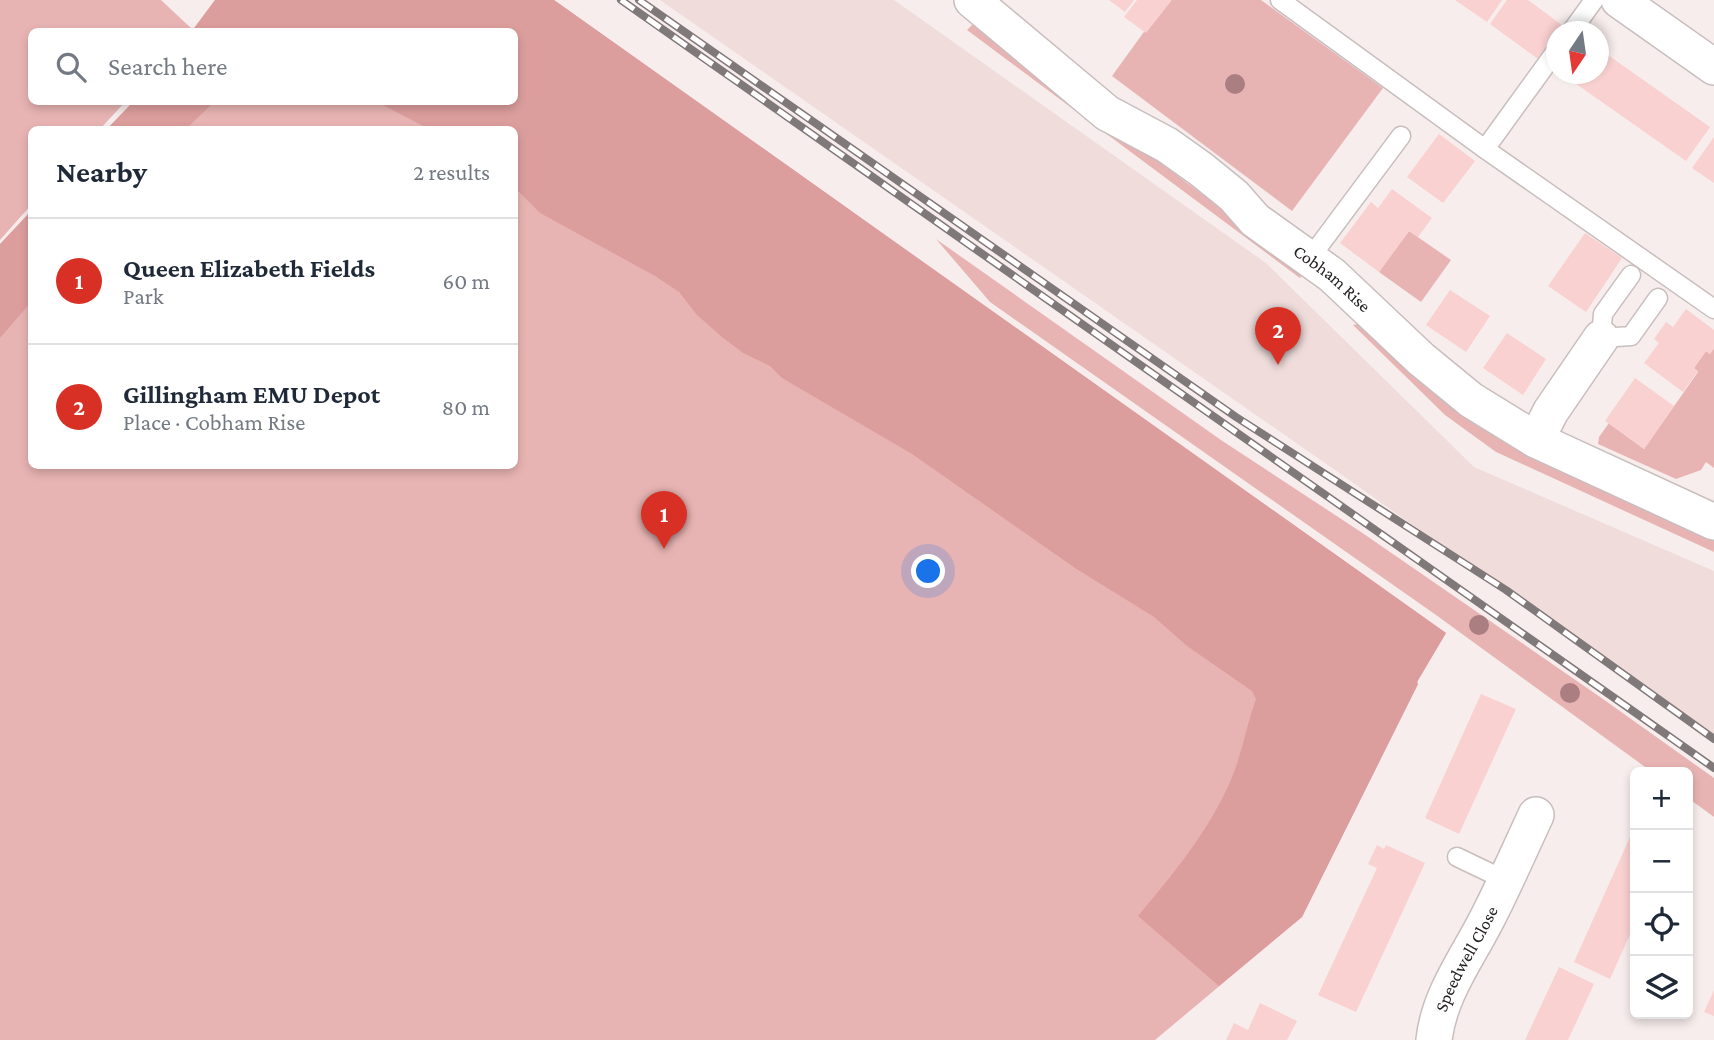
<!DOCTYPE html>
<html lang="en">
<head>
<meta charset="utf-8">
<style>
  body { margin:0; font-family:"Crimson Pro",serif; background:#f2f2f3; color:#1f2937 }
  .controls { position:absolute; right:21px; bottom:21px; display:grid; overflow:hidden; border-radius:10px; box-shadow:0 4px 10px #0003 }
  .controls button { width:63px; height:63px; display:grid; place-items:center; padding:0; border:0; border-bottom:2px solid #e0e1e3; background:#fff; color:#1f2937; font:35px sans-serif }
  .compass { position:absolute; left:1546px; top:21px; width:63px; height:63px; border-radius:50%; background:#fff; box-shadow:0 4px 10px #0003; rotate:193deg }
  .you { position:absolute; left:929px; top:572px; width:24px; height:24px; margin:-18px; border:5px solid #fff; border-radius:50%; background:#1a73e8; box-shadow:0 0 0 10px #1a73e833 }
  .badge { display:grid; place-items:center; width:46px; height:46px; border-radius:50%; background:#d93025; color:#fff; font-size:23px; font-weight:700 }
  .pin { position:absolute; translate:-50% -58px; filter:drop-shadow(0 2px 4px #0008) }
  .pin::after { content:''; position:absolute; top:37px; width:24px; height:21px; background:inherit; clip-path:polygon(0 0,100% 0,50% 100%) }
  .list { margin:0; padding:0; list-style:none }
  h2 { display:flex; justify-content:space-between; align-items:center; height:91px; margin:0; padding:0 28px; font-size:30px }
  h2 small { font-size:23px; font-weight:400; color:#747a83 }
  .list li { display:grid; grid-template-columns:46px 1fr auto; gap:21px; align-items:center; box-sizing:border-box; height:126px; padding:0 28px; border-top:2px solid #e0e1e3 }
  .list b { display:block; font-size:26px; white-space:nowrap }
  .list p { margin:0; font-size:23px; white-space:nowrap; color:#747a83 }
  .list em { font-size:23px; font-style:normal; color:#747a83 }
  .icon { flex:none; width:38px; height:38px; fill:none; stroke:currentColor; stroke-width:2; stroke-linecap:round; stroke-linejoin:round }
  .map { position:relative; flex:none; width:1714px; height:1040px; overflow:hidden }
  .search { position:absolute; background:#fff; box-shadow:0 4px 10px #0003; left:28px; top:28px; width:490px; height:77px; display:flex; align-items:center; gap:18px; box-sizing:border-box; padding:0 24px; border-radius:10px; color:#747a83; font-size:26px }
  .panel { position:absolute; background:#fff; box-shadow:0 4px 10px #0003; left:28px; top:126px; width:490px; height:343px; border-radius:10px }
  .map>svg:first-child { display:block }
  .built { fill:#efdcdb }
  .green { fill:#e8b4b3 }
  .forest { fill:#dc9e9d }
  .building { fill:#f8d1d0 }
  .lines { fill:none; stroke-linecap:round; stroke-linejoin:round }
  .lane-casing { stroke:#c8bebe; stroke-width:21 }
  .street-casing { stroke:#c8bebe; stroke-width:38 }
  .lane { stroke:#fff; stroke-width:18 }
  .street { stroke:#fff; stroke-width:35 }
  .rail-casing { stroke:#807979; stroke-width:8 }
  .rail { stroke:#fffdfd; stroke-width:5; stroke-dasharray:16; stroke-linecap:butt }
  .tree { fill:#ab7e81 }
  .labels { text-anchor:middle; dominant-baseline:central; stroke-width:5; stroke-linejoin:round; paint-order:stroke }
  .street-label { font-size:18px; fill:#242120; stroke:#fffdfd }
</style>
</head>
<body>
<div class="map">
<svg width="1714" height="1040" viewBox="0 0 1714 1040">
  <rect width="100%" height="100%" fill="#f8eded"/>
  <path class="built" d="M 660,0 L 894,0 L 1266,263 L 1474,467 L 1714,571 L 1714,739 L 1335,470 Z"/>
  <g class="green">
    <path d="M 0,0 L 161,0 L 192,29 L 189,32 L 32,32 L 32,102 L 125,102 L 100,129 L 32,130 L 31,205 L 0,240 Z"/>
    <path d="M 215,0 L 554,0 L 1446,633 L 1417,682 L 1418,684 L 1302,917 L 1155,1040 L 0,1040 L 0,245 L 31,211 L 32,466 L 514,466 L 514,130 L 107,129 L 133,102 L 514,102 L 514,32 L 192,31 Z"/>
    <path d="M 1167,0 L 1261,0 L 1383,88 L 1292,211 L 1112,76 Z"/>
    <path d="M 976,21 L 1187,183 L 1297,261 L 1306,270 L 1300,278 L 967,30 Z"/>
    <path d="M 1409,231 L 1451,260 L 1421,302 L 1379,272 Z"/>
    <path d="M 936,239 L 1221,440 L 1361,532 L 1603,699 L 1714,778 L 1714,817 L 1688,798 L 1688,772 L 1652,772 L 1436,615 L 990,302 Z"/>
    <path d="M 1363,323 L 1520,447 L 1714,540 L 1714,552 L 1496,452 L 1445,415 L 1353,325 Z"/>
    <path d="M 1714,348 L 1714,468 L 1706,462 L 1701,470 L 1676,479 L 1598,444 L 1599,437 L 1609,423 L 1644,449 L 1698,372 L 1694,368 L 1706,351 L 1710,354 Z"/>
  </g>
  <g class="forest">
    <path d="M 215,0 L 554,0 L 1446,633 L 1417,682 L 1418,684 L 1302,917 L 1219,986 L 1138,916 C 1173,874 1208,832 1230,782 C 1242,755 1246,726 1256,699 L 1252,691 L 1187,646 L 1154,617 L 1075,568 L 912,454 L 782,378 L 770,366 L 743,353 L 722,337 L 697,315 L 679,292 L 655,276 L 540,213 L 515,188 L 514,130 L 429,129 L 377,102 L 514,102 L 514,32 L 192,31 Z"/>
    <path d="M 133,102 L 214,102 L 186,129 L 107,129 Z"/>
    <path d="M 31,211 L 31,302 L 0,338 L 0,244 Z"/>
  </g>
  <g class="building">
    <path d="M 1109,0 L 1134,0 L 1125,12 Z"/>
    <path d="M 1137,0 L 1172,0 L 1146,33 L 1124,17 Z"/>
    <path d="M 1455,0 L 1502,0 L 1487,22 Z"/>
    <path d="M 1507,0 L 1528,0 L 1566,28 L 1564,32 L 1556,32 L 1556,42 L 1542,62 L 1490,24 Z"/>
    <path d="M 1598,48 L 1710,127 L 1686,161 L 1562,74 L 1598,74 Z"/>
    <path d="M 1439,134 L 1475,161 L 1443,203 L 1407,177 Z"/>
    <path d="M 1714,137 L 1714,183 L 1692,168 Z"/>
    <path d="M 1392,189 L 1432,218 L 1418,237 L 1409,231 L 1379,272 L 1340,243 L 1371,202 L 1378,208 Z"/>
    <path d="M 1585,233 L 1622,258 L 1586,312 L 1548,286 Z"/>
    <path d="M 1450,290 L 1490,316 L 1466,352 L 1426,325 Z"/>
    <path d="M 1686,309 L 1714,330 L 1714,348 L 1710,354 L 1706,351 L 1694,368 L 1698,371 L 1683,392 L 1644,363 L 1659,343 L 1654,339 L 1666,322 L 1673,327 Z"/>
    <path d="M 1507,333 L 1546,359 L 1523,395 L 1483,368 Z"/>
    <path d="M 1635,378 L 1674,406 L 1644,449 L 1605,421 Z"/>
    <path d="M 1481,694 L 1516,709 L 1459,834 L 1425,818 Z"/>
    <path d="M 1635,826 L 1635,923 L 1610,979 L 1574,962 Z"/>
    <path d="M 1377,845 L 1384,849 L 1386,845 L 1425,863 L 1356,1012 L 1318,995 L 1377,868 L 1368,864 Z"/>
    <path d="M 1559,967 L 1594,984 L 1568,1040 L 1525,1040 Z"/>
    <path d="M 1714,990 L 1714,1016 L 1704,1012 Z"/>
    <path d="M 1260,1003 L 1297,1021 L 1287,1040 L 1226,1040 L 1234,1023 L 1248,1030 Z"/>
  </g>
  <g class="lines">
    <defs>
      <g id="lane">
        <path d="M 1280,0 L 1485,149 L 1714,309"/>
        <path d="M 1571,32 L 1594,0"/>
        <path d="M 1485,149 L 1556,51"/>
        <path d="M 1310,258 L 1401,136"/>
        <path d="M 1631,275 L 1603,314 L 1601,338 L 1631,336 L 1658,298"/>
        <path d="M 1457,857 L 1505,880"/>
      </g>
      <g id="street">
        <path id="s1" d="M 972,0 L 1107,113 L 1167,145 L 1202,170 L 1234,196 L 1255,220 L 1332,275 L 1421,359 L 1471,400 L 1536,440 L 1714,522"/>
        <path d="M 1619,0 L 1714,67"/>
        <path d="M 1536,440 L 1551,411 L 1601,338"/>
        <path id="s2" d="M 1434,1040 C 1439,994 1468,957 1488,917 C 1505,884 1520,849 1536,815"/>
      </g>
    </defs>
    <use href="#lane" class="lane-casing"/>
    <use href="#street" class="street-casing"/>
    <use href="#lane" class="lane"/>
    <use href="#street" class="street"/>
    <defs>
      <g id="rail">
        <path d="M 621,0 L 1714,768"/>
        <path d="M 639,0 L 1236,417 L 1506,590 L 1714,739"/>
      </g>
    </defs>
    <use href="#rail" class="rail-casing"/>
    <use href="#rail" class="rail"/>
  </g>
  <g class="tree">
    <circle cx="1235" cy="84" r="10"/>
    <circle cx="1479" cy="625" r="10"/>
    <circle cx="1570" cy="693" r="10"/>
  </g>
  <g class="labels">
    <g class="street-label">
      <text stroke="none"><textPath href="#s1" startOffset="457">Cobham Rise</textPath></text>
      <text stroke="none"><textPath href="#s2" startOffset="88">Speedwell Close</textPath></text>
    </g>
  </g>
</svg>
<div class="controls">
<button>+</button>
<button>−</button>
<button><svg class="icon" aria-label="locate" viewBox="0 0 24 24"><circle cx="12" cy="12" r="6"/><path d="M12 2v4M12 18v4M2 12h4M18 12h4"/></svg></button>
<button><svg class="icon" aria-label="layers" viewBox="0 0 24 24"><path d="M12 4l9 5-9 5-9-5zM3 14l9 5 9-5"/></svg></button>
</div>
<svg class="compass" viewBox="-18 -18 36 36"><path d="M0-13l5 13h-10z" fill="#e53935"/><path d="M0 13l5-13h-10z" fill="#747a83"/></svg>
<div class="you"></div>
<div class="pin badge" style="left:664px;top:549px">1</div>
<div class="pin badge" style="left:1278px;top:365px">2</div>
<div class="search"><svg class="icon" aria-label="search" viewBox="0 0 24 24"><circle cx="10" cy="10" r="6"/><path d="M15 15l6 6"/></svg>Search here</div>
<section class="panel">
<h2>Nearby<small>2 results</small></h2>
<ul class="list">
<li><span class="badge">1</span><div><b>Queen Elizabeth Fields</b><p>Park</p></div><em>60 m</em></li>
<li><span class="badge">2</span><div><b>Gillingham EMU Depot</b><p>Place · Cobham Rise</p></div><em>80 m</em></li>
</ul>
</section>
</div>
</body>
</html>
